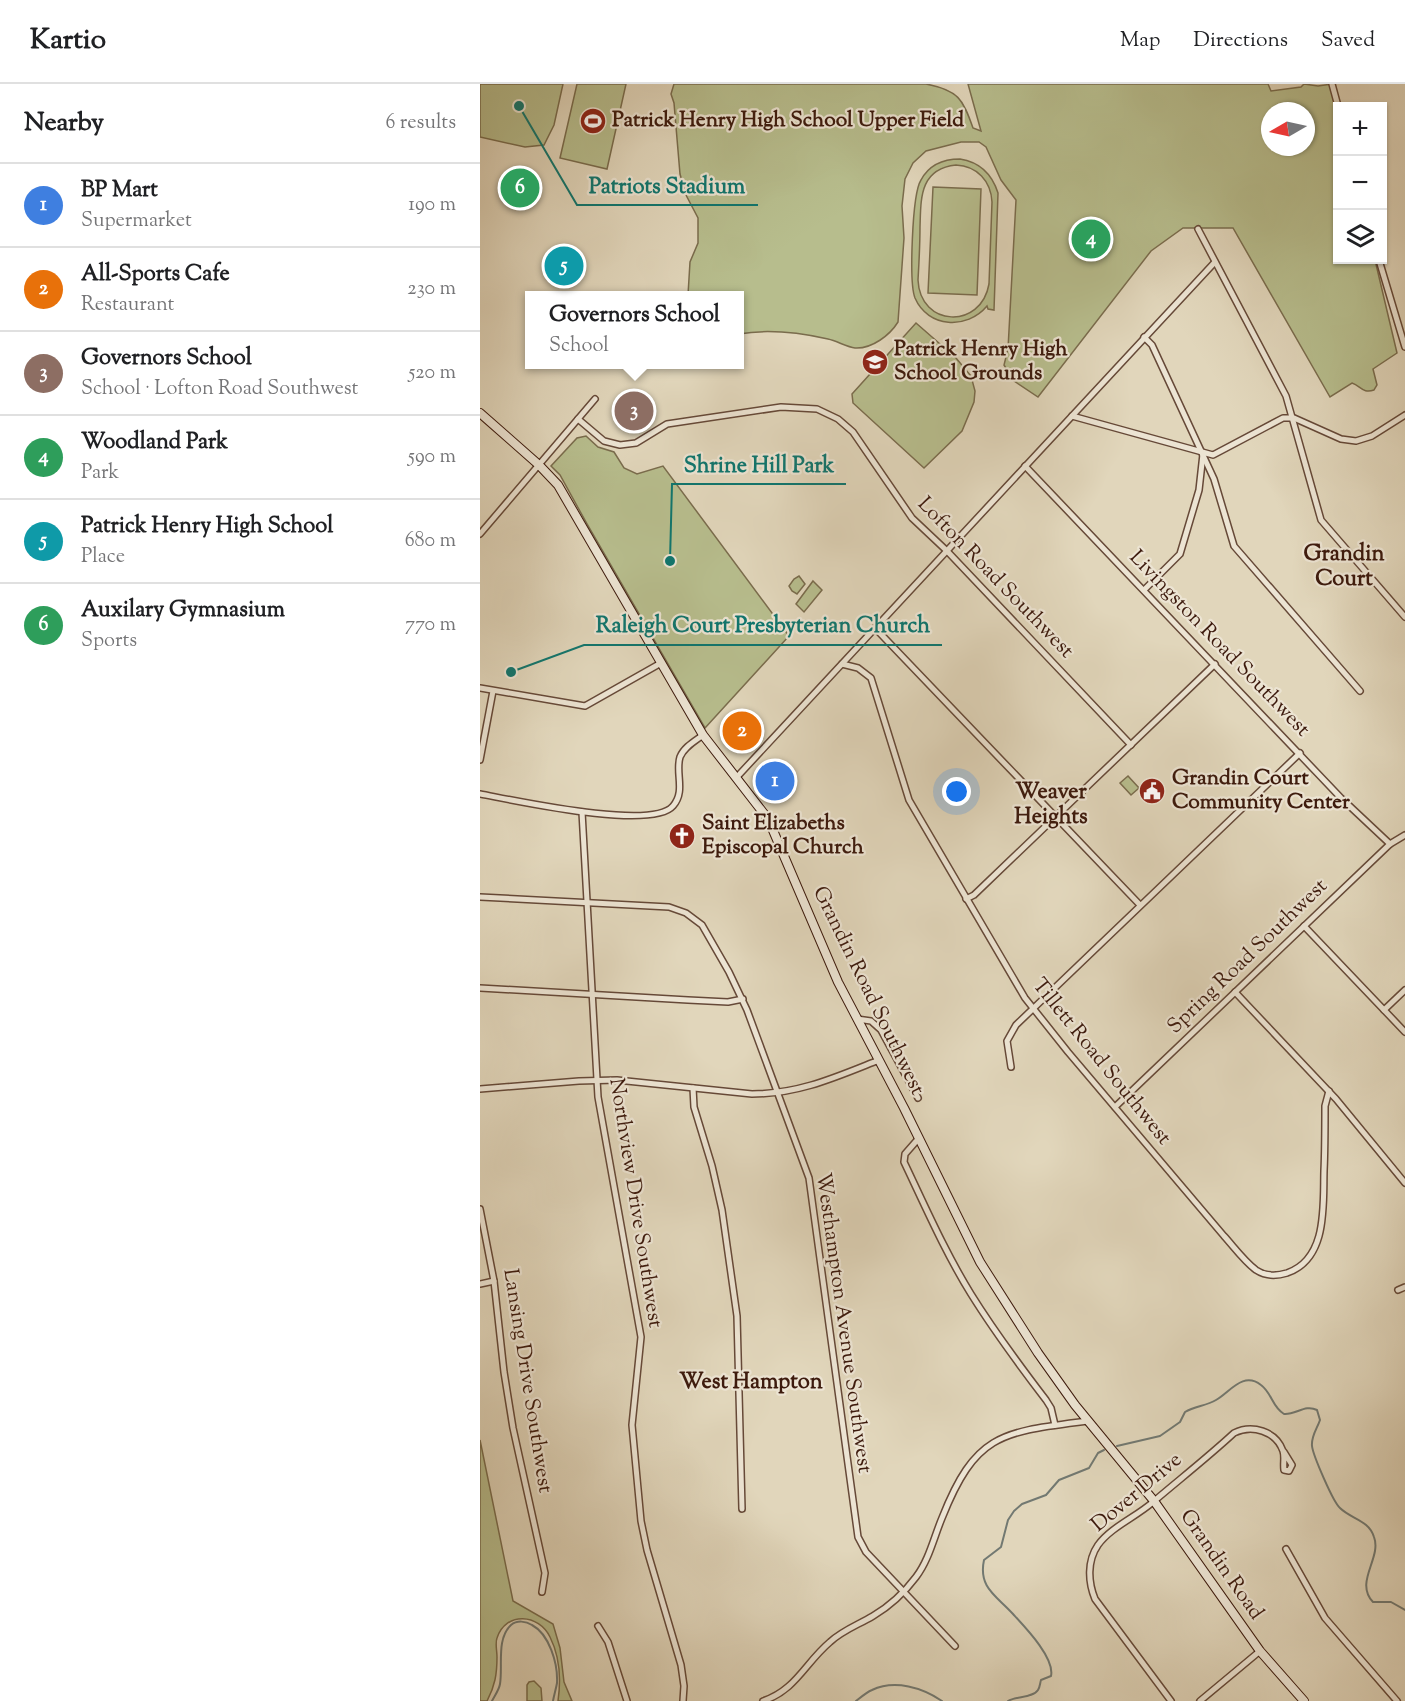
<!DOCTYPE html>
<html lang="en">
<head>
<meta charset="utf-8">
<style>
  body { margin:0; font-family:"Sorts Mill Goudy",serif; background:#f2f2f2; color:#202124 }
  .controls { position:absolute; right:18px; top:18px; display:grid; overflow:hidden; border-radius:0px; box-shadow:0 2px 4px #0004 }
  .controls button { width:54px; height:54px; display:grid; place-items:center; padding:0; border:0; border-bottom:2px solid #e0e0e0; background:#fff; color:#202124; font:30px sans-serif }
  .compass { position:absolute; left:781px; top:18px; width:54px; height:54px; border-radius:50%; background:#fff; box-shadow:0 2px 4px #0004; rotate:261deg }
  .you { position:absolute; left:477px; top:708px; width:21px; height:21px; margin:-15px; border:4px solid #fff; border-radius:50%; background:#1a73e8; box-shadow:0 0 0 9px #1a73e833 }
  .badge { display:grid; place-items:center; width:39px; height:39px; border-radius:50%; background:#8f2418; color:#fff; font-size:20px; font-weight:700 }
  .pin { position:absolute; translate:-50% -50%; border:3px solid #fff; box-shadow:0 2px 6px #0006 }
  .popup { position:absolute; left:45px; top:207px; width:219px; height:78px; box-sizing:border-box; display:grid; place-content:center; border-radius:0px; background:#fff; filter:drop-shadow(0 2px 4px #0005); font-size:20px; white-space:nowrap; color:#757577 }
  .popup b { font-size:22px; color:#202124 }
  .popup::after { content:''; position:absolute; left:50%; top:100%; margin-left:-12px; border:12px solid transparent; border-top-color:#fff }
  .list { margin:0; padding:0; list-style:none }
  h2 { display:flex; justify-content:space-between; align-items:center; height:78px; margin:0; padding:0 24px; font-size:26px }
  h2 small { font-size:20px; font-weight:400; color:#757577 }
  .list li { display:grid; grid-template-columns:39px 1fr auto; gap:18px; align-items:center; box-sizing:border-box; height:84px; padding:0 24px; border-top:2px solid #e0e0e0 }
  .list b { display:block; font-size:22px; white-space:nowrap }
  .list p { margin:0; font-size:20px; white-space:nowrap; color:#757577 }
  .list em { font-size:20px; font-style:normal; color:#757577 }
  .icon { flex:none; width:33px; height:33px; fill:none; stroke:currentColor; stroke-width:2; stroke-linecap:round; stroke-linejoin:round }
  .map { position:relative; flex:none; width:925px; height:1617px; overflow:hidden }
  header { display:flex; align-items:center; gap:36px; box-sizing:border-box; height:84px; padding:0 30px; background:#fff; border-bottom:2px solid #e0e0e0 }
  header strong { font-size:28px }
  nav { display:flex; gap:33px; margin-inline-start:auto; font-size:21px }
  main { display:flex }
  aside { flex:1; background:#fff }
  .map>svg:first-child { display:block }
  .green { fill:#b7bd8d; stroke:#7a6c4d; stroke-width:1.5; fill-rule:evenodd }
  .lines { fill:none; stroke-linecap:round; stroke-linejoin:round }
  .stream { stroke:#727972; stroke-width:2 }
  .street-casing { stroke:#664938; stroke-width:8 }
  .secondary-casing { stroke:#3d1a0d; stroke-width:10 }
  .street { stroke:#ece4d3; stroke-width:5 }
  .secondary { stroke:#ece4d3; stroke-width:8 }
  .labels { text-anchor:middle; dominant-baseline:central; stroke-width:4.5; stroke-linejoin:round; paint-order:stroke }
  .poi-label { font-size:21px; font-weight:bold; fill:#3d1a0d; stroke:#ece4d3; text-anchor:start }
  .street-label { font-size:21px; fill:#3d1a0d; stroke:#ece4d3 }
  .neighbourhood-label { font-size:22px; font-weight:bold; fill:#3d1a0d; stroke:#ece4d3 }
  .leader { fill:none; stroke:#0f766e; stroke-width:2 }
  .callout-dot { fill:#0f766e; stroke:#ece4d3; stroke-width:2 }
  .callout-label { font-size:22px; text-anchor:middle; font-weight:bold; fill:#0f766e; stroke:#ece4d3; stroke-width:4.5; stroke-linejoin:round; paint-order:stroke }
</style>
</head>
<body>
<header>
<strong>Kartio</strong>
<nav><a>Map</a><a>Directions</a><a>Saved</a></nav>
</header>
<main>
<aside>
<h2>Nearby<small>6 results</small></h2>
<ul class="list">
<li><span class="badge" style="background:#3f7fe0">1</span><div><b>BP Mart</b><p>Supermarket</p></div><em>190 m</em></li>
<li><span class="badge" style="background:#e8710a">2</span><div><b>All-Sports Cafe</b><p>Restaurant</p></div><em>230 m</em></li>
<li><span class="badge" style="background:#8d6e63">3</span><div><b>Governors School</b><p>School · Lofton Road Southwest</p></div><em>520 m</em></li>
<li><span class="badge" style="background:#2e9e5b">4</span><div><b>Woodland Park</b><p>Park</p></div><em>590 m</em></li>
<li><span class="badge" style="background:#0f9aa8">5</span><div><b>Patrick Henry High School</b><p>Place</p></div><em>680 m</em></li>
<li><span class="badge" style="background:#2e9e5b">6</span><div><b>Auxilary Gymnasium</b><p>Sports</p></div><em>770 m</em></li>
</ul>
</aside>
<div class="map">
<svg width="925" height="1617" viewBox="0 0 925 1617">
  <rect width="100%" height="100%" fill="#e1d6bb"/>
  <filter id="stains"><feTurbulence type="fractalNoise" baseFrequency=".00333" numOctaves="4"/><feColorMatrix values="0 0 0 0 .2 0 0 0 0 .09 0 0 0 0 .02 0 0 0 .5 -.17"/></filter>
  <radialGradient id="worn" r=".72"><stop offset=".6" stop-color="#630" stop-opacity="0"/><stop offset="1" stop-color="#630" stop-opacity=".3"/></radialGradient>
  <g class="green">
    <path d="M 0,0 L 83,0 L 74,41 L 64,61 L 45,63 L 0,53 Z"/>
    <path d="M 97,0 L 146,0 L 127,85 L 80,74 Z"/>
    <path d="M 194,0 L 446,0 C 478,6 483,15 493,44 L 501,47 L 488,0 L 788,0 L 791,7 L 821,3 L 824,0 L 838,2 L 852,0 L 858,23 L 858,176 L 895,176 L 917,269 L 893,285 L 897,301 L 894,306 C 883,310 881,302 872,299 L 850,313 L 753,144 L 703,144 L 671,167 L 558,313 L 534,297 L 524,281 L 528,265 L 536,116 L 521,96 L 506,63 L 499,58 L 481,58 L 446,67 L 433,79 L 425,95 L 422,122 L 424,154 L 418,238 C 410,251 392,265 375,264 C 367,263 357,257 348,255 C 321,249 287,245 259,250 L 259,212 L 208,211 L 210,178 L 218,159 L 218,134 L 206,111 L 200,90 L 194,19 L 191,10 ZM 790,27 L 826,27 L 826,63 L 790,63 Z"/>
    <path d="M 480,75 C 499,78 512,90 518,109 L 514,226 L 508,225 L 507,222 C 487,246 448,244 435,214 C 429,199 432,110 441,96 C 449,81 464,75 480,75 ZM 476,81 C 497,82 511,97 512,118 L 509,200 C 501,246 440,243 438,196 C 439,179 440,161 440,143 C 441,115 439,85 476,81 Z"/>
    <path d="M 453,103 L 501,105 L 497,211 L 448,209 Z"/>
    <path d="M 436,239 L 476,274 L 491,292 L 495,307 L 494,318 L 482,347 L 444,384 L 373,319 L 372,310 Z"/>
    <path d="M 106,352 L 118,363 L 134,368 L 144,384 L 157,390 L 183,382 L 309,552 L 225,644 L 107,440 L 80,391 L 71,382 L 97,354 Z"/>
    <path d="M 319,492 L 325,500 L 317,510 L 312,507 L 309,502 L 314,495 Z"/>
    <path d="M 333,497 L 342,506 L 324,528 L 316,520 Z"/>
    <path d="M 648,692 L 659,704 L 651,711 L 640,699 Z"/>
    <path d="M 0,1356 L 33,1517 L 73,1540 L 80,1564 L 84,1598 L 92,1617 L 78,1617 C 81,1596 80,1573 70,1553 C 59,1530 26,1527 17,1554 C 15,1559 17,1567 17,1573 C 17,1590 15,1602 7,1617 L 0,1617 Z"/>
    <path d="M 54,1597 L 61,1604 L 62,1617 L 47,1617 L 47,1601 L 49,1598 Z"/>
  </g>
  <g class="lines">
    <g class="stream">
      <path d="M 637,1362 L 680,1352 L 700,1338 L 705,1328 C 715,1322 726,1322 736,1316 C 750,1308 763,1287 781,1301 C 792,1309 792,1323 804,1330 C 816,1331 825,1320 837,1326 L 840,1336 C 837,1345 831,1352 832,1362 C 833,1371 853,1418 860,1424 C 871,1435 889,1436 894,1453 C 902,1474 874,1498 893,1518 L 911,1518 L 925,1526"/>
      <path d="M 12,1617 C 15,1611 19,1606 20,1600 C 23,1582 16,1555 31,1541 C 37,1536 46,1537 52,1541 C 69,1550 78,1579 77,1599 C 76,1605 74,1611 73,1617"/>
      <path d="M 376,1617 C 381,1613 387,1608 392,1606 C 415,1595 443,1604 462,1617"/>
      <path d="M 528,1617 C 536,1612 553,1614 558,1606 C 560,1603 560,1599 561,1596 L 571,1592 C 575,1574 545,1543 533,1530 C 517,1512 498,1504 504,1476 L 521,1463 L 528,1436 L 534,1427 L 542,1420 L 566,1411 L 579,1396 L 609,1384 L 618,1369 L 624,1366"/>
    </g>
    <defs>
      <g id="street">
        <path d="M 852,0 L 858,22"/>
        <path d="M 718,145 L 806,312 L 841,436 L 925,533"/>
        <path d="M 899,176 L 925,263"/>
        <path d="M 664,253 L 672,261 L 734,395 L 754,462 L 880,607"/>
        <path d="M 592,332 L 733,371 L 803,334 L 814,334 L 861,355 L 876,357 L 892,352 L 925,331"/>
        <path d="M 98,335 L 124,357 L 140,361 L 156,359 L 187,340 L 301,323 L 337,325 L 358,335 L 373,348 L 432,434 L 467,467 L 651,661"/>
        <path d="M 545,382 L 861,714 L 910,760"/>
        <path d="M 0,450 L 115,315"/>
        <path d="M 664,506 L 700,470 L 719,406 L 723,370"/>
        <path d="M 395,544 L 660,821"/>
        <path d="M 362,580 L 378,584 L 391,594 L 429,716 L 545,914 L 588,968 L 744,1152 C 754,1163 764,1177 776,1186 C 785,1192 797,1192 807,1189 C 848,1175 843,1121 844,1087 C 845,1065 845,1044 845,1022 L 849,1007"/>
        <path d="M 0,604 L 105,622 L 181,579"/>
        <path d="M 0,676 L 13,607"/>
        <path d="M 256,694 L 735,178"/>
        <path d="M 0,710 C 33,716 172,747 193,722 C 206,707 195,689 200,673 C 204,663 215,657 223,651"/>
        <path d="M 102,728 L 118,1013 L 161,1253 L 152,1341 L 161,1437 L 167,1466 L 201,1581 L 204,1602 L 203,1617"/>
        <path d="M 0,813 L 189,823 L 206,829 L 222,841 L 249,888 L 267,926 L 329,1094 L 378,1453 L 386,1468 L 475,1562"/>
        <path d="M 486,815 L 494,811 L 735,580"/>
        <path d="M 824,842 L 925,948"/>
        <path d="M 0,904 L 208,916 L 248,918 L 263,915"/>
        <path d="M 755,908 L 856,1015 L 925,1099"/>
        <path d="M 904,926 L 925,906"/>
        <path d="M 377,935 L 391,937 L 401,946 L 438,1014"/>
        <path d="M 531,983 L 527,957 L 536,941 L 820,669"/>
        <path d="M 213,1004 L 214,1023 L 232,1082 L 242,1126 L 257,1232 L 262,1425"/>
        <path d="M 0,1005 L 99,997 L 137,996 L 272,1010 C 319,1010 356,993 399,976"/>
        <path d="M 635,1023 L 910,760 L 925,751"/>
        <path d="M 439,1054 L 425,1070 L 424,1078 C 445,1122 465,1168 491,1210 C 514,1247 540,1282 566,1316 L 571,1324 L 575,1341"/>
        <path d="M 0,1125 L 14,1197 L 24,1288 L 33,1344 L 65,1489 L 62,1508"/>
        <path d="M 0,1200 L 14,1197"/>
        <path d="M 918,1206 L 925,1203"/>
        <path d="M 806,1465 L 845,1534 L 917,1617"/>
        <path d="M 118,1542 L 128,1558 L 147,1617"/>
        <path d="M 283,1617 C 316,1606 325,1579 350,1558 C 363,1546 378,1541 393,1532 C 410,1522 424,1509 436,1493 C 449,1476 454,1453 462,1434 C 496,1348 523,1348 608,1337"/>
        <path d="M 691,1617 L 615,1515 C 608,1498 607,1477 618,1461 C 631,1443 656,1433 673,1418 C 700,1395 728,1373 754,1349 C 772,1340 796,1347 803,1367 C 805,1372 803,1380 804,1386 L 809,1387 L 812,1381 L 804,1368"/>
        <path d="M 720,1617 L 780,1567"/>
      </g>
      <path id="secondary" d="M 0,329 L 59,381 L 78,401 L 223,651 L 285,731 L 292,744 L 358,898 L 424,1024 L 500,1178 L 558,1269 L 595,1321 L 674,1417 L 780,1567 L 824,1617"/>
    </defs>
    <use href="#street" class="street-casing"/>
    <use href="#secondary" class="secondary-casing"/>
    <use href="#street" class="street"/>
    <use href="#secondary" class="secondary"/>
  </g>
  <defs>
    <symbol id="stadium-disc" viewBox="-11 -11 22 22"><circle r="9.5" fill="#8f2418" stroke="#ece4d3"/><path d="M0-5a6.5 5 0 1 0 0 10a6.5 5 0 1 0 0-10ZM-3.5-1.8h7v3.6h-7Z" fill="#fff"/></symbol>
    <symbol id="school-disc" viewBox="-11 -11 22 22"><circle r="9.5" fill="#8f2418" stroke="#ece4d3"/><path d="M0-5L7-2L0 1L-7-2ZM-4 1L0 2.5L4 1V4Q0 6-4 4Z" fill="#fff"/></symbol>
    <symbol id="civic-disc" viewBox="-11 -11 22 22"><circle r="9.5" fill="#8f2418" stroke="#ece4d3"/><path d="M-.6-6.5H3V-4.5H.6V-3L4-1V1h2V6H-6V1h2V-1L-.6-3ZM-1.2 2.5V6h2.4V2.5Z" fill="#fff"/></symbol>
    <symbol id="church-disc" viewBox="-11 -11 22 22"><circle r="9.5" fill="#8f2418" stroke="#ece4d3"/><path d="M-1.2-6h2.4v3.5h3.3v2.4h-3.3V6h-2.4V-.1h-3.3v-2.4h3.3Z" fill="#fff"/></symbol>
  </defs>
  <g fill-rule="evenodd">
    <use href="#stadium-disc" x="98" y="22" width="30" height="30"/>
    <use href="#school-disc" x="380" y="263" width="30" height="30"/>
    <use href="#civic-disc" x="657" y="692" width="30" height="30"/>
    <use href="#church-disc" x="187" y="737" width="30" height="30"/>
  </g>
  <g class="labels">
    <g class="poi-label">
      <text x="132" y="37">Patrick Henry High School Upper Field</text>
      <text x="414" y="266">Patrick Henry High<tspan x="414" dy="24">School Grounds</tspan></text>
      <text x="692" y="695">Grandin Court<tspan x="692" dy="24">Community Center</tspan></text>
      <text x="222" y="740">Saint Elizabeths<tspan x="222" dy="24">Episcopal Church</tspan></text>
    </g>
    <g class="street-label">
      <text transform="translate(515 494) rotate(46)">Lofton Road Southwest</text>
      <text transform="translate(739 560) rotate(46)">Livingston Road Southwest</text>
      <text transform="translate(768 873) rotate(-44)">Spring Road Southwest</text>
      <text transform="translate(388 907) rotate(64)">Grandin Road Southwest</text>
      <text transform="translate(621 978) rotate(51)">Tillett Road Southwest</text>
      <text transform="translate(155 1119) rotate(81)">Northview Drive Southwest</text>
      <text transform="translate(363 1239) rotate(82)">Westhampton Avenue Southwest</text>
      <text transform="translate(47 1297) rotate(81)">Lansing Drive Southwest</text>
      <text transform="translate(657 1409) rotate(-40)">Dover Drive</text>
      <text transform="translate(741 1481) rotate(55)">Grandin Road</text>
    </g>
    <g class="neighbourhood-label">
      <text x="864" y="471">Grandin<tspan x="864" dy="25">Court</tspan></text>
      <text x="571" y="709">Weaver<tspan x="571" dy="25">Heights</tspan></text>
      <text x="271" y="1299">West Hampton</text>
    </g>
  </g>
  <path class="leader" d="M39 22L97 121H278M190 477L192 400H366M31 588L104 561H462"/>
  <g class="callout-dot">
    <circle cx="39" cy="22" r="6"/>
    <circle cx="190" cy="477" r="6"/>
    <circle cx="31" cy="588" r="6"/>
  </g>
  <g class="callout-label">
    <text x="187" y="109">Patriots Stadium</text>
    <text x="279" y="388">Shrine Hill Park</text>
    <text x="283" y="548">Raleigh Court Presbyterian Church</text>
  </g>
  <rect width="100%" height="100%" filter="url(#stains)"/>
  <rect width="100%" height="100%" fill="url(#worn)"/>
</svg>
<div class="controls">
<button>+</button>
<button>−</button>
<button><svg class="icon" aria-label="layers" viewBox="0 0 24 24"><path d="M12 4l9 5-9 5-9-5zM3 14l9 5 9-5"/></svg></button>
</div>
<svg class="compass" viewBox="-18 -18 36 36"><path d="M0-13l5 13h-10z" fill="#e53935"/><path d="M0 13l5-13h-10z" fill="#757577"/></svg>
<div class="you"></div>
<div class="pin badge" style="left:295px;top:697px;background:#3f7fe0">1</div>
<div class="pin badge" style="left:262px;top:647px;background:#e8710a">2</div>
<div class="pin badge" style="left:154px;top:327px;background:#8d6e63">3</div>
<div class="popup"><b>Governors School</b>School</div>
<div class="pin badge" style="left:611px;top:155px;background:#2e9e5b">4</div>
<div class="pin badge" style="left:84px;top:182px;background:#0f9aa8">5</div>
<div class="pin badge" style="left:40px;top:104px;background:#2e9e5b">6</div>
</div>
</main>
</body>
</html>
